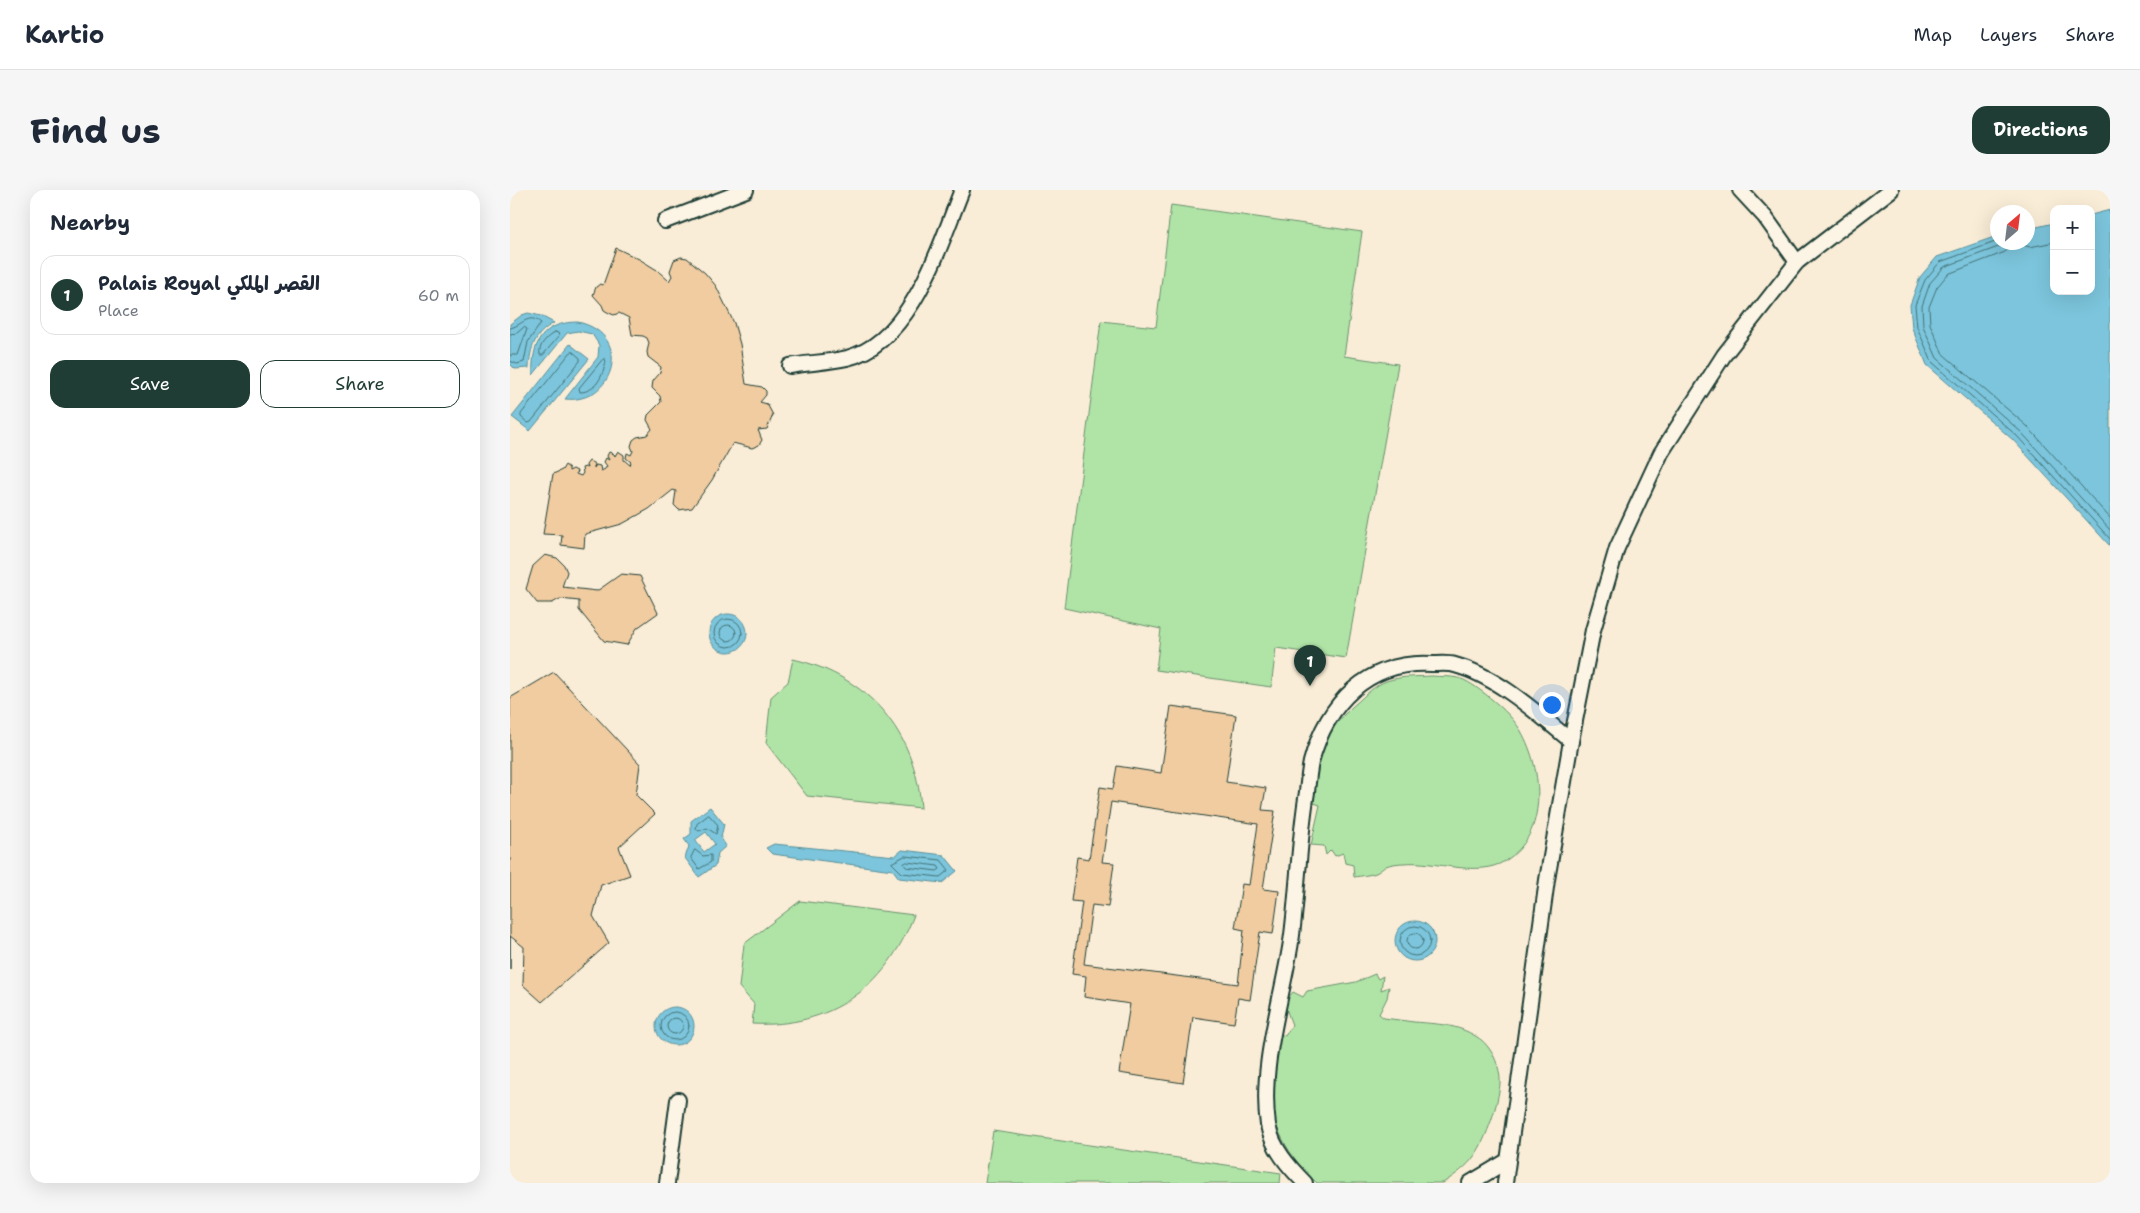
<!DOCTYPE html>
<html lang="en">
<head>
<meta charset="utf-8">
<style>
  body { margin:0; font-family:"Shantell Sans","Playpen Sans Arabic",sans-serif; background:#f6f6f7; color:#1f2937 }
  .controls { position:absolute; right:15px; top:15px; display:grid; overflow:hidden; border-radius:10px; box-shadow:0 5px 20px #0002 }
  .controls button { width:45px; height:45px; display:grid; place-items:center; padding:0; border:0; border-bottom:1px solid #e0e1e3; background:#fff; color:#1f2937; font:25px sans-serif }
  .compass { position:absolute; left:1480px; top:15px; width:45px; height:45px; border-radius:50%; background:#fff; box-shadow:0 5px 20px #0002; rotate:28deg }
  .you { position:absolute; left:1041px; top:514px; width:18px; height:18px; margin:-12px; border:4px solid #fff; border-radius:50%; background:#1a73e8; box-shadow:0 0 0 8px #1a73e833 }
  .badge { display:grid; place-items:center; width:32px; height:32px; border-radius:50%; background:#1f3d34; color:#fff; font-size:16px; font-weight:700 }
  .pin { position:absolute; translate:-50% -41px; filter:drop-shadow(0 1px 2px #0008) }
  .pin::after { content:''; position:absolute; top:26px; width:18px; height:15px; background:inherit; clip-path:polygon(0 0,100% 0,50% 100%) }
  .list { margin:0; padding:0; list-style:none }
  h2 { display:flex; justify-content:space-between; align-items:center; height:65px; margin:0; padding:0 20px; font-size:21px }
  h2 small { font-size:16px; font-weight:400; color:#747a83 }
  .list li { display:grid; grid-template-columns:32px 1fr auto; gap:15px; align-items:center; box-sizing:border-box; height:80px; margin:0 10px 10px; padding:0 10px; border:1px solid #e0e1e3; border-radius:15px }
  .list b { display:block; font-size:19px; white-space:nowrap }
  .list p { margin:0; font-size:16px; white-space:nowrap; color:#747a83 }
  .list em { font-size:16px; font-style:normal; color:#747a83 }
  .actions { display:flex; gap:10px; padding:15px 20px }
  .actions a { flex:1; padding:11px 0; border:1px solid #1f3d34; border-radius:15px; text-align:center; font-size:18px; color:#1f3d34 }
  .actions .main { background:#1f3d34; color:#fff }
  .map { position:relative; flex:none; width:1600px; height:993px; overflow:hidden; border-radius:15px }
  header { display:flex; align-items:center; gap:30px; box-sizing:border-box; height:70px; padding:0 25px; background:#fff; border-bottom:1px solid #e0e1e3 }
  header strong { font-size:24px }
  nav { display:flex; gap:28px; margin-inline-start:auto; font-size:18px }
  .intro { display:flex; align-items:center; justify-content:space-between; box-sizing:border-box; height:120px; padding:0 30px }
  h1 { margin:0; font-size:35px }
  .button { padding:12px 22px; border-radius:15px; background:#1f3d34; color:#fff; font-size:18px; font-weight:700 }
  main { display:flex; gap:30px; padding:0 30px }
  aside { flex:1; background:#fff; border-radius:15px; box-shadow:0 5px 20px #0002 }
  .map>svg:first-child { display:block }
  .green { fill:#b0e4a6; stroke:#68906d }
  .water { fill:#7cc5dc; stroke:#578f99; fill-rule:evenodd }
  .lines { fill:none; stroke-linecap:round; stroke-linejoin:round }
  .shore { stroke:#447377; stroke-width:1 }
  .building { fill:#f1cca1; stroke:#1f3d34; fill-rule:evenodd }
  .service-casing { stroke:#1f3d34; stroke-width:18 }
  .service { stroke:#fcf5e5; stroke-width:14 }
</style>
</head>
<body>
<header>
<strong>Kartio</strong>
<nav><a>Map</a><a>Layers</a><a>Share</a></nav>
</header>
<div class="intro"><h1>Find us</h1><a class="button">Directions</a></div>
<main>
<aside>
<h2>Nearby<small></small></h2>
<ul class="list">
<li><span class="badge">1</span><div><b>Palais Royal القصر الملكي</b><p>Place</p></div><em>60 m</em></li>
</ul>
<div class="actions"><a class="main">Save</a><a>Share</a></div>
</aside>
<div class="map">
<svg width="1600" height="993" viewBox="0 0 1600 993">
  <rect width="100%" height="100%" fill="#faedd7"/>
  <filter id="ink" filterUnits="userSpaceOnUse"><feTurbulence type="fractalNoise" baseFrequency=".02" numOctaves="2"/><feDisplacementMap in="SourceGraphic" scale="10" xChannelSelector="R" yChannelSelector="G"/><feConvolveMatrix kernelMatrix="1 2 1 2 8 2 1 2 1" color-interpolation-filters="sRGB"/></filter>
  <g filter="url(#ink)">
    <g class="green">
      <path d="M 661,15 L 852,42 L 834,166 L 888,174 L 836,468 L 766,458 L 761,497 L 646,480 L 651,439 L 554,418 L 591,131 L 646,137 Z"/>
      <path d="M 283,469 C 358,486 406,542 411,618 L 297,606 L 256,553 L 261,507 L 278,492 Z"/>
      <path d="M 922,486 C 930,487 940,486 948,488 C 957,490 967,498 974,503 C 988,514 1002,526 1011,541 C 1033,580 1039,644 995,671 C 968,688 925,670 894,673 C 889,673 881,674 876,676 C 873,678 870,681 866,683 C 860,685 851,686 844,687 L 843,675 L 835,673 L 833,663 L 825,666 L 821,660 L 816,665 L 814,656 L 801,655 L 810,615 L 801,612 C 808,564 812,542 851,509 C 858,502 870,492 880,490 C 893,486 908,487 922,486 Z"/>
      <path d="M 290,711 L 404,725 C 376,798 320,838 242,834 L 244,814 L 229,797 L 234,754 Z"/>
      <path d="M 865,784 L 868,789 L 873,786 L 871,800 L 879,797 L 877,808 L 869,824 L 874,828 C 884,829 894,831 904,832 C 927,834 947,834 967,847 C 981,855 991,877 990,893 C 989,912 976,950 965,965 C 957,977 945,985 933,993 L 807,993 C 780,969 759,934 759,896 C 759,879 765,860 768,843 L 775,846 L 782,835 L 774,813 L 783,802 L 793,807 L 797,801 L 846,792 Z"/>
      <path d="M 483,941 L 771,983 L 770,993 L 475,993 Z"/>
    </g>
    <g class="water">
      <path d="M 1600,20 L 1600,356 L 1503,250 L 1417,175 L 1402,138 L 1400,115 L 1410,87 L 1427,67 L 1487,46 L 1488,52 L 1518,52 L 1518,39 L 1544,33 L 1544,101 L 1581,101 L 1581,25 Z"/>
      <path d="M 18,123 L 31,126 L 44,133 C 25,143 20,158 19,178 L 5,179 L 0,174 L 0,134 L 12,125 Z"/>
      <path d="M 68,132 C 125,145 104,215 55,209 L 88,167 L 89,155 L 82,144 L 68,141 L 57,143 L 23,185 C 21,153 33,132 68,132 Z"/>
      <path d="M 60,154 L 79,169 L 20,241 L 2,227 Z"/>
      <circle cx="218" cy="443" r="19"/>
      <path d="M 200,617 L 214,634 L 211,648 L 216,656 L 208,663 L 206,675 L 189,687 L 175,668 L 179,656 L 174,649 L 181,644 L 181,631 ZM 196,642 L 205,654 L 194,662 L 185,650 Z"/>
      <path d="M 264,654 L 385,666 L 392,660 L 434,665 L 447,681 L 432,693 L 389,688 L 383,680 L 262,664 L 256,658 Z"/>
      <circle cx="905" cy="751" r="20"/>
      <circle cx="165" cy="836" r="19"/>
    </g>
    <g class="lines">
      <g class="shore">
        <path d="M 1488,51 L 1430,72 L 1415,90 L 1405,115 L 1407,137 L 1422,172 L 1507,246 L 1600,349"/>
        <path d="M 1496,52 L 1491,56 L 1434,77 L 1420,93 L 1412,116 L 1413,136 L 1427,168 L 1511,242 L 1600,340"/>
        <path d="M 1544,52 L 1520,57 L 1505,53 L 1495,62 L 1438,84 L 1427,97 L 1419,117 L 1420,134 L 1433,164 L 1517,236 L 1600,328"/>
        <path d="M 0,138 C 12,136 18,122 31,133 L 18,152 L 14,172 L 7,174 L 0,171"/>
        <path d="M 45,142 L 48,143 L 49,146 L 33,165 L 30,165 C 28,155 37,147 45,142 Z"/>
        <path d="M 0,144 L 7,143 L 14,137 L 17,139 L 8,165 L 0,165"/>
        <path d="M 63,162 L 70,168 L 70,171 L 21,232 L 18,233 L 11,227 L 11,224 L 60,163 Z"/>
        <path d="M 95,169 L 96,172 C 93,185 86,202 70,202 L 69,198 L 92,170 Z"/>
        <circle cx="218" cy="443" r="14"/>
        <circle cx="218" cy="443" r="8"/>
        <path d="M 199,625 L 208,635 L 206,644 L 197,638 L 189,641 L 186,639 L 187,634 Z"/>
        <path d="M 185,660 L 193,666 L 201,665 L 201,672 L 189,679 L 181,668 Z"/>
        <path d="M 395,666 L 431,670 L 439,680 L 430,687 L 392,683 L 382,673 Z"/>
        <path d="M 397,672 L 428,676 L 430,679 L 427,681 L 396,677 L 394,674 Z"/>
        <circle cx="905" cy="751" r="15"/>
        <circle cx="905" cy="751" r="8"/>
        <circle cx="165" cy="836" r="14"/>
        <circle cx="165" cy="836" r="8"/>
      </g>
    </g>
    <g class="building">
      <path d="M 106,58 L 129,69 L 147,80 L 159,91 L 162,86 L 160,81 L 164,70 L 171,67 L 177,68 L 195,83 L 206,96 L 224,133 L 230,154 L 236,194 L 252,197 L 256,201 L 256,205 L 250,212 L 257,214 L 263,225 L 257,239 L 248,240 L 252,250 L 249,255 L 242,258 L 223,253 L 202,290 L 182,318 L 169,320 L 164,315 L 166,301 L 163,300 L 139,319 L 112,334 L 75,344 L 74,358 L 51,355 L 52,345 L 33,344 L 43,284 L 52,280 L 55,275 L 59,278 L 59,281 L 63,279 L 67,281 L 66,284 L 71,286 L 73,283 L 72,278 L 75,277 L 77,278 L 76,275 L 79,271 L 85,274 L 84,278 L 86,275 L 90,276 L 91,281 L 95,279 L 97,276 L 94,272 L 96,268 L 99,270 L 97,266 L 99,262 L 104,264 L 105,266 L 108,261 L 114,265 L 114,270 L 120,275 L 121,272 L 116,268 L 117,263 L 121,265 L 123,261 L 121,256 L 123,250 L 127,247 L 137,245 L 142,239 L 137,230 L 138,225 L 151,212 L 150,206 L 142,198 L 143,191 L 150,183 L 151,177 L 138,167 L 137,162 L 139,153 L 137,148 L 133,146 L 122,145 L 119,128 L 109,123 L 104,125 L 99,123 L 94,120 L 92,115 L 83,105 L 86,97 L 90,94 L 93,95 Z"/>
      <path d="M 35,365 L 47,368 L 54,375 L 57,382 L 52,397 L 87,401 L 111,384 L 130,386 L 148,423 L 127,438 L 117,455 L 94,451 L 69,420 L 69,411 L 50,409 L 42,413 L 27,413 L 16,399 L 23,376 Z"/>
      <path d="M 44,482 L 130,574 L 126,605 L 145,624 L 109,657 L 120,685 L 91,695 L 83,726 L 99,753 L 32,812 L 13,795 L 14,757 L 0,746 L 0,779 L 0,508 Z"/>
      <path d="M 661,516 L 726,525 L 716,592 L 756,598 L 752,620 L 765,621 L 753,699 L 769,701 L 763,744 L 750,742 L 740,810 L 728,808 L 724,833 L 683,827 L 673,893 L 609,883 L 620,814 L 574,807 L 576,786 L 562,784 L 572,712 L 561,711 L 567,667 L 579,669 L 590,597 L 603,599 L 607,576 L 651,583 ZM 601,612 L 748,634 L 739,695 L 732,694 L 725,738 L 734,740 L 728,794 L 574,774 L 582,715 L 598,717 L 604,673 L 592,672 Z"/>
    </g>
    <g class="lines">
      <defs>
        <g id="service">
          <path d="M 1230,0 L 1255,27 L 1287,72"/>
          <path d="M 155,31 L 236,0"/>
          <path d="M 280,176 C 299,173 319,172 337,168 C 402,152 430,54 452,0"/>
          <path d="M 157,993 L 168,910"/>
          <path d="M 795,993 C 779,977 762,958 758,935 C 749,874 774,805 782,745 C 788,697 789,650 797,602 C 798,592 799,582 801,572 C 817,513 858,470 922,474 C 929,474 938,473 945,475 C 987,486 1028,524 1061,551"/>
          <path d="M 960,993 L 997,971"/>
          <path d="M 995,993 L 1037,690 L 1061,551 L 1083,440 L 1107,358 L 1151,263 L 1214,165 L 1287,72 L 1381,0"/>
        </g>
      </defs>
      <use href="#service" class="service-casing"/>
      <use href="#service" class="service"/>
    </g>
  </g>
</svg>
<div class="controls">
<button>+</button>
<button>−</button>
</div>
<svg class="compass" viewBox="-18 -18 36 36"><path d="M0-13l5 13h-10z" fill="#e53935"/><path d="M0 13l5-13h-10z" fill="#747a83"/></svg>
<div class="you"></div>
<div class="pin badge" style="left:800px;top:496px">1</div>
</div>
</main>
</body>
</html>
